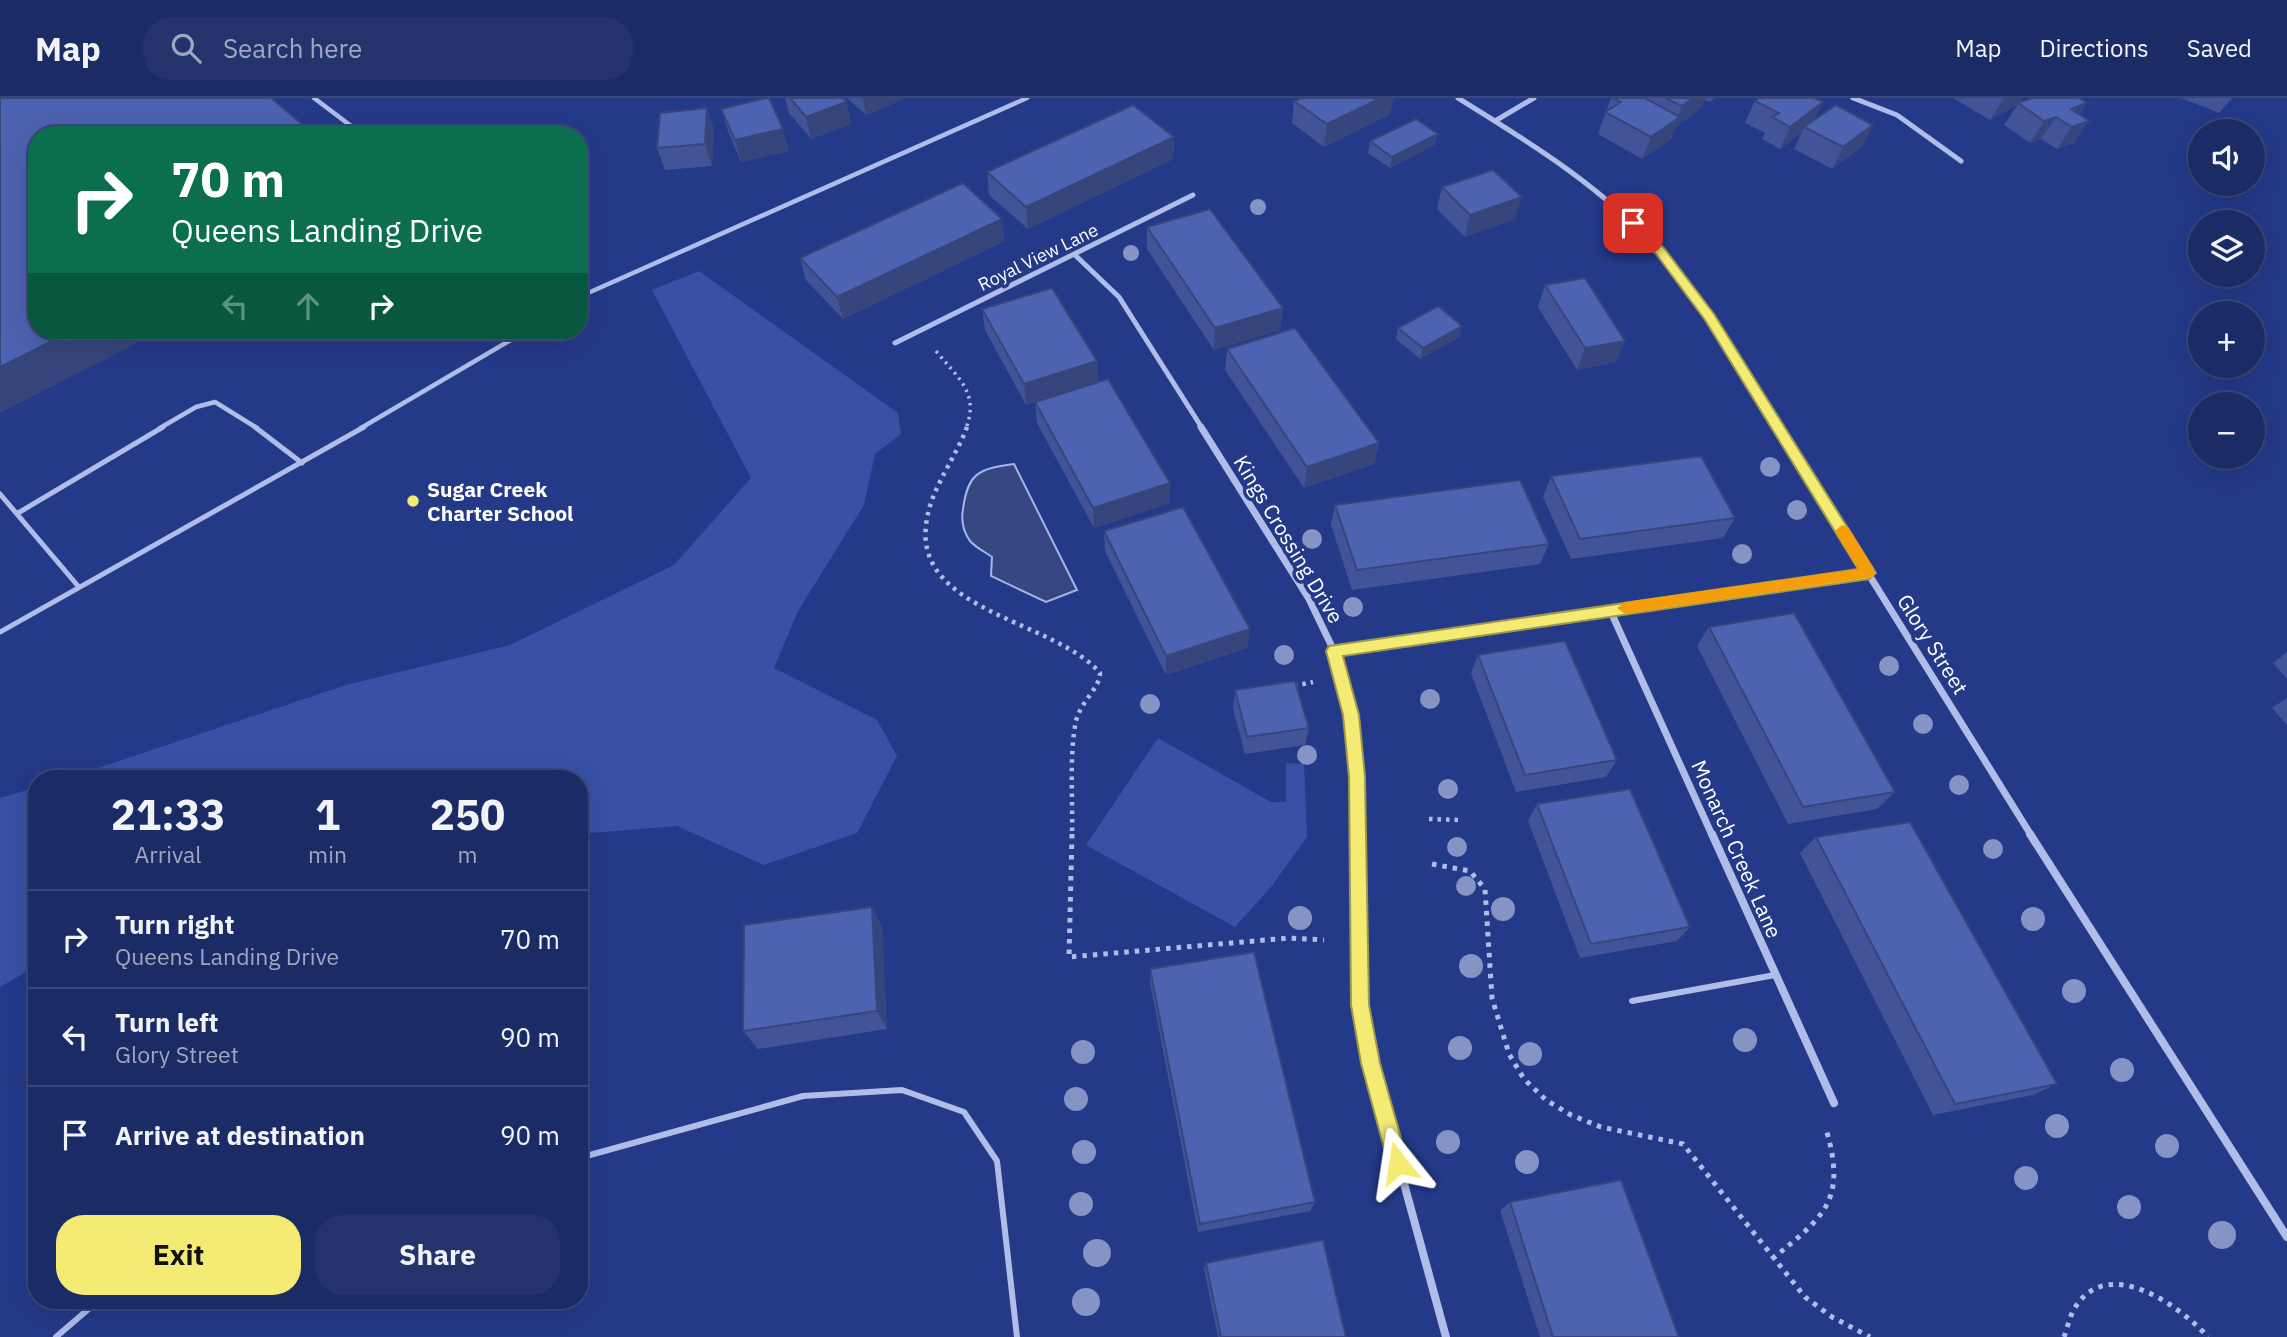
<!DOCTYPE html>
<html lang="en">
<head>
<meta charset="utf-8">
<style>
  body { margin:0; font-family:"IBM Plex Sans",sans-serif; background:#24336c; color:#f1f3f6; height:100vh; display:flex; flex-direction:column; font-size:26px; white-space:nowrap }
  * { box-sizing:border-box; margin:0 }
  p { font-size:23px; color:#a0a7bf }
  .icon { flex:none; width:38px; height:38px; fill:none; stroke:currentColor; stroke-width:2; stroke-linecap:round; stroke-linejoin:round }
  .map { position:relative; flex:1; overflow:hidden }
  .sheet { position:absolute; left:28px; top:672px; width:560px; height:539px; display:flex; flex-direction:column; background:#1b2b66; border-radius:28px; box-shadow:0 7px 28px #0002,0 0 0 2px #39477a }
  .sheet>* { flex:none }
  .banner { position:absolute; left:28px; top:28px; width:560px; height:214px; border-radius:28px; box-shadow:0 7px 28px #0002,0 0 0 2px #39477a; background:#0b6e4f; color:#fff; overflow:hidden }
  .tools { position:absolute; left:2188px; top:21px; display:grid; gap:14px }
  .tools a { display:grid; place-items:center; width:77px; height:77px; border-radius:50%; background:#1b2b66; box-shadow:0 7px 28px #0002,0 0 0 2px #39477a; font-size:35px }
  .pin { position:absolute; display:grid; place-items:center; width:60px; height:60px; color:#fff; margin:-30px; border-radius:14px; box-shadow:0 4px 10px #0006 }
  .me { position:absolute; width:77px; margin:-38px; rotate:345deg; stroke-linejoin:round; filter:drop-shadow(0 0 5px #0008) }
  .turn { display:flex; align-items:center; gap:24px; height:147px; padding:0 28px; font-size:32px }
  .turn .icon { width:91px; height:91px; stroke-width:2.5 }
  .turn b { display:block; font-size:49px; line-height:60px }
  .lanes { display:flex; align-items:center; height:66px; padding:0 28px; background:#0003; justify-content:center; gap:35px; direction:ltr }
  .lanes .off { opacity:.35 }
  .eta { display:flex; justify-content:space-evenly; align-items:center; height:119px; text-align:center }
  .eta b { font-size:42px; font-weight:800; line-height:49px }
  .primary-button { display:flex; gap:14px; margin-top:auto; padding:14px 28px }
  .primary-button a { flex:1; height:80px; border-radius:28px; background:#f3eb74; color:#111; font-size:28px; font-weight:800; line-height:80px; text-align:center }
  .primary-button a+a { background:#24336c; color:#f1f3f6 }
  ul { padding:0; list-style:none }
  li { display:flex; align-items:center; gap:21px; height:98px; padding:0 28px; border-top:2px solid #39477a }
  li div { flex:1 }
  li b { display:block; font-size:26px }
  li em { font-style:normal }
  header { display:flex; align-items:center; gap:42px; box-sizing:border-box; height:98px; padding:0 35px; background:#1b2b66; border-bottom:2px solid #39477a }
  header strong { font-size:33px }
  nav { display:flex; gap:38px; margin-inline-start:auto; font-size:24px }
  .search { width:490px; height:63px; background:#24336c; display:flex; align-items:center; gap:18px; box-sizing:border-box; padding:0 24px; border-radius:28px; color:#a0a7bf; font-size:26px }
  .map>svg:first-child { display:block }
</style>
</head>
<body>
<header>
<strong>Map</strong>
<div class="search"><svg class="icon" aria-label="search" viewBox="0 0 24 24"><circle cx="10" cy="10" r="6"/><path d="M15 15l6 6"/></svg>Search here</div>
<nav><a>Map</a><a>Directions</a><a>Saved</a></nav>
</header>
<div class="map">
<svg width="2287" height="1239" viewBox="0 0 2287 1239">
  <rect width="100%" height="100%" fill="#243988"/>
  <!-- green -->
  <g fill="#3951a5">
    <polygon points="699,173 898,315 901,336 875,356 864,407 798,513 774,570 877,622 897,658 857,735 764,767 677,728 579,736 579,681 65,681 346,587 510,547 674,467 751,380 652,192"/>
    <polygon points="1158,640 1271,704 1286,704 1286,665 1304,666 1307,739 1271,789 1235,829 1086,747"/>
    <polygon points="37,689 37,868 0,889 0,700"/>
  </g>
  <!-- water -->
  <path fill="#364681" stroke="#a4b5ea" stroke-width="2" d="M1014,366l63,126 -31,12 -55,-26 1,-19c-7,-5 -17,-10 -22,-16 -7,-10 -9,-21 -7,-32 5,-36 15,-40 51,-45z"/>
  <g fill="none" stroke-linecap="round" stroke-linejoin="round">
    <!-- path-far2 -->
    <path stroke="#b0bde9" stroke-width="3.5" stroke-dasharray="2.5 4.5" stroke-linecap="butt" d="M936,253c21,26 44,42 30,77"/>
    <!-- path-far1 -->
    <g stroke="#b0bde9" stroke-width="4.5" stroke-dasharray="3.5 5" stroke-linecap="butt">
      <path d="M967,329c-12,33 -38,63 -41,99 -10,86 130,95 174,147 0,15 -19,28 -24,48 -7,33 -3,79 -4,114"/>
      <polyline points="1294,588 1313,584"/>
      <polyline points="1429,721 1459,722"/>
    </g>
    <!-- path -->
    <g stroke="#b0bde9" stroke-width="5" stroke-dasharray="4.5 6" stroke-linecap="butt">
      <polyline points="1072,736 1069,859 1289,840 1324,842"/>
      <polyline points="1432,766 1470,773 1485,791 1492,900 1509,956 1524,981 1546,1002 1571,1017 1601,1029 1683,1046 1805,1199 1832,1219 1870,1239"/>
      <path d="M1772,1161c53,-43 75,-59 54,-130"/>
      <path d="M2064,1239c3,-8 5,-18 9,-26 32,-59 106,-6 135,26"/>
    </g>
    <!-- service-far2 -->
    <g stroke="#b0bde9" stroke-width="4.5">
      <polyline points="314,0 363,37"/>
      <polyline points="579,199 1027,0"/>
      <polyline points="160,330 196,309 215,304 257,330"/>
      <polyline points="361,330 526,233"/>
    </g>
    <!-- service-far1 -->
    <g stroke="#b0bde9" stroke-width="5">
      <polyline points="255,329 302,365"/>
      <polyline points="0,396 78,488"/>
      <polyline points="18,415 163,329"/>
      <polyline points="0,534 364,329"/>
    </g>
    <!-- service -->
    <g stroke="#b0bde9" stroke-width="6">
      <polyline points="1632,903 1775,877"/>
      <polyline points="579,1060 803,998 902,992 964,1014 997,1063 1017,1239"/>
      <polyline points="56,1239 99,1202"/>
    </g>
    <!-- minor-far2 -->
    <g stroke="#b0bde9" stroke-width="5">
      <path d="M1458,0c73,45 149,92 206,158 45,52 78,114 114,172"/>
      <polyline points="1853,0 1897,17 1961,63"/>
      <polyline points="1495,23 1534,0"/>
      <polyline points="1075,157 1119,199 1202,330"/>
      <polyline points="895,245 1193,97"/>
    </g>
    <!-- minor-far1 -->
    <g stroke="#b0bde9" stroke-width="7">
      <polyline points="1201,329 1309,501 1334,553 1351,617 1357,679 1358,737"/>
      <polyline points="1777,329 2031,737"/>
      <polyline points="1610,512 1712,737"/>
      <polyline points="1334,553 1869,475"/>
    </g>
    <!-- minor -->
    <g stroke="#b0bde9" stroke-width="8">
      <polyline points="1358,736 1360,907 1371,965 1446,1239"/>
      <polyline points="1712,736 1834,1005"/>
      <polyline points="2030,736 2287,1139"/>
    </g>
  </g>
  <!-- trees -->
  <g fill="#8593c5">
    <circle cx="1258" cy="109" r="8"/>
    <circle cx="1131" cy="155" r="8"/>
    <circle cx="1770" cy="369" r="10"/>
    <circle cx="1797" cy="412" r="10"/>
    <circle cx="1312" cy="441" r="10"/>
    <circle cx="1742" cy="456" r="10"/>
    <circle cx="1353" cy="509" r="10"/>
    <circle cx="1284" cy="557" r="10"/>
    <circle cx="1889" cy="568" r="10"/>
    <circle cx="1430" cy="601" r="10"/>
    <circle cx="1150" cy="606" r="10"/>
    <circle cx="1923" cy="626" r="10"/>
    <circle cx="1307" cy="657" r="10"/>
    <circle cx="1959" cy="687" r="10"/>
    <circle cx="1448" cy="691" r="10"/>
    <circle cx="1457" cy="749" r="10"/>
    <circle cx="1993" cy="751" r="10"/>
    <circle cx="1466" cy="788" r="10"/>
    <circle cx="1503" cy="811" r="12"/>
    <circle cx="1300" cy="820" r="12"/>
    <circle cx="2033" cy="821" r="12"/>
    <circle cx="1471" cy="868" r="12"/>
    <circle cx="2074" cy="893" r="12"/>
    <circle cx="1745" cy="942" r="12"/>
    <circle cx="1460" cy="950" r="12"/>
    <circle cx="1083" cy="954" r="12"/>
    <circle cx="1530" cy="956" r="12"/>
    <circle cx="2122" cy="972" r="12"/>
    <circle cx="1076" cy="1001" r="12"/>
    <circle cx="2057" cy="1028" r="12"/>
    <circle cx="1448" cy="1044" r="12"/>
    <circle cx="2167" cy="1048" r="12"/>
    <circle cx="1084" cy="1054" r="12"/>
    <circle cx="1527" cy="1064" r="12"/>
    <circle cx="2026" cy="1080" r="12"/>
    <circle cx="1081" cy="1106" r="12"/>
    <circle cx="2129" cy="1109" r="12"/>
    <circle cx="2222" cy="1137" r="14"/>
    <circle cx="1097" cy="1155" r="14"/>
    <circle cx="1086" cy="1204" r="14"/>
  </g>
  <!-- wall -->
  <g fill="#425497">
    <polygon points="785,0 843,0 846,4 851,26 811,41 789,15"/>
    <polygon points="847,0 906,0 866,17"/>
    <polygon points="1301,0 1393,0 1390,16 1324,49 1292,25 1294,3"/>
    <polygon points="1611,0 1714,0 1710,4 1704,2 1701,10 1676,29 1671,41 1642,61 1598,36"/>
    <polygon points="1953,0 2022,0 2019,5 2080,17 2074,45 2057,51 2041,41 2030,45 2004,27 2018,6 1990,22"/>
    <polygon points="2181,0 2232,0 2219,15"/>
    <polygon points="1755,3 1814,22 1873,27 1862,49 1832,71 1794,51 1802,34 1780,51 1762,41 1765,35 1745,25"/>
    <polygon points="707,10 714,32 712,68 665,72 657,50"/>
    <polygon points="721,11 789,53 741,64 728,33"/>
    <polygon points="1174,39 1173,61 1028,131 989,97 987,74"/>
    <polygon points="1370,43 1435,47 1390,70 1368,55"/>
    <polygon points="1442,89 1515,121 1465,139 1437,111"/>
    <polygon points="1147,129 1283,210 1280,232 1214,252 1147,151"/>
    <polygon points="1005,143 843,221 806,182 800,160"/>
    <polygon points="1545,187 1616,264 1577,272 1538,209"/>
    <polygon points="982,211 1097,263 1098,284 1170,405 1094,430 1037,325 1035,304 1026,307 985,232"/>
    <polygon points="1462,228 1460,239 1420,261 1396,241 1398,230"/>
    <polygon points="1227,251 1379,345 1374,366 1304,390 1225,272"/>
    <polygon points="1551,378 1735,420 1723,440 1571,461 1543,399"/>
    <polygon points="1335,407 1549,446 1540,466 1352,492 1331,427"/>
    <polygon points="1104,433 1250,531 1247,550 1166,577 1105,453"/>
    <polygon points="1709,529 1895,694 1877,711 1788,726 1697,548"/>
    <polygon points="2287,554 2287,581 2273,565"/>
    <polygon points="1478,557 1617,662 1606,679 1516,694 1471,575"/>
    <polygon points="1235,592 1309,630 1305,647 1245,656 1233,611"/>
    <polygon points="2287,600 2287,627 2272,610"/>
    <polygon points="1537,706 1690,829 1677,843 1580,860 1528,723"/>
    <polygon points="1816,739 2057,986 2033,997 1933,1017 1800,755"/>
    <polygon points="872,809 882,830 887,931 758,951 743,933"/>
    <polygon points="1150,871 1315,1104 1310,1113 1198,1134 1150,885"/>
    <polygon points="1510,1104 1679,1239 1540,1239 1500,1112"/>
    <polygon points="1206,1165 1346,1239 1218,1239 1204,1171"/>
  </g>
  <!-- shaded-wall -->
  <g fill="#36457b">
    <polygon points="863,0 906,0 866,17"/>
    <polygon points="1381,0 1393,0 1390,16 1324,49 1327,26"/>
    <polygon points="1693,0 1705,0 1701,10 1676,29 1671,41 1642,61 1651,39 1677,20 1682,8"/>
    <polygon points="2004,0 2022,0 2019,6 1990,22"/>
    <polygon points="846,4 851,26 811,41 806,19"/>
    <polygon points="1823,4 1812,26 1804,29 1802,34 1780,51 1790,29"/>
    <polygon points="2087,5 2072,28 2071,11"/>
    <polygon points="707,10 714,32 712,68 705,46"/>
    <polygon points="2056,19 2041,41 2030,45 2044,23"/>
    <polygon points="2089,23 2074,45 2057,51 2072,29"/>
    <polygon points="1873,27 1862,49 1832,71 1843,49"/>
    <polygon points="783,31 789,53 741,64 735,42"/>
    <polygon points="1438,36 1435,47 1390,70 1392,59"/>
    <polygon points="1174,39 1173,61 1028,131 1026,109"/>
    <polygon points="1522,99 1515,121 1465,139 1470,117"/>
    <polygon points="1002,121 1005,143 843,221 837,199"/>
    <polygon points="1283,210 1280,232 1214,252 1215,230"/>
    <polygon points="1462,228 1460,239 1420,261 1423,250"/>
    <polygon points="72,233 161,233 0,315 0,269"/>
    <polygon points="1625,243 1616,264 1577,272 1585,250"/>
    <polygon points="1097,263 1098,284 1026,307 1024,286"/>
    <polygon points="1379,345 1374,366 1304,390 1307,369"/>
    <polygon points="1170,385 1170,405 1094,430 1093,410"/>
    <polygon points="1250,531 1247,550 1166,577 1166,558"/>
    <polygon points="872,809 882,830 887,931 877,913"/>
  </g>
  <!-- building -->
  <g fill="#4d62b0" stroke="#36457b" stroke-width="2">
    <polygon points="0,0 271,0 315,37 37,37 37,233 72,233 0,269"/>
    <polygon points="766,0 769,0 783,31 735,42 721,11"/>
    <polygon points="790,0 843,0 846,4 806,19"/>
    <polygon points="1301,0 1381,0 1327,26 1294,3"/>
    <polygon points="1612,0 1645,0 1680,19 1651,39 1605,14 1621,4"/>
    <polygon points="1665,0 1693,0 1682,8"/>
    <polygon points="1759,0 1814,0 1823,4 1790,29 1772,19 1779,15 1755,3"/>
    <polygon points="2032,0 2079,0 2087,5 2071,11 2089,23 2072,29 2056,19 2044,23 2018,5"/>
    <polygon points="1133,7 1174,39 1026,109 987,74"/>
    <polygon points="1836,7 1873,27 1843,49 1804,29"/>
    <polygon points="707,10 705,46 657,50 660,15"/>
    <polygon points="1416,21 1438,36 1392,59 1370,43"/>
    <polygon points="1493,72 1522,99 1470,117 1442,89"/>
    <polygon points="963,85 1002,121 837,199 800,160"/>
    <polygon points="1210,111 1283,210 1215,230 1147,129"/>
    <polygon points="1585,180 1625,243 1585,250 1545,187"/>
    <polygon points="1052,190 1097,263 1024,286 982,211"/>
    <polygon points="1438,208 1462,228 1423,250 1398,230"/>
    <polygon points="1295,230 1379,345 1307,369 1227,251"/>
    <polygon points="1108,281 1170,385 1093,410 1035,304"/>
    <polygon points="1701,358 1735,420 1580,441 1551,378"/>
    <polygon points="1520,382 1549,446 1357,472 1335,407"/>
    <polygon points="1183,409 1250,531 1166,558 1104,433"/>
    <polygon points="1794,515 1895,694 1803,709 1709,529"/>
    <polygon points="1565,543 1617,662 1525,677 1478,557"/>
    <polygon points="1295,583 1309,630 1247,639 1235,592"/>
    <polygon points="1630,691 1690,829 1591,846 1537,706"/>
    <polygon points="1910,724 2057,986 1955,1006 1816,739"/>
    <polygon points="872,809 877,913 743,933 744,827"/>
    <polygon points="1254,854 1315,1104 1200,1126 1150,871"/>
    <polygon points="1621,1082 1679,1239 1553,1239 1510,1104"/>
    <polygon points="1323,1142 1346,1239 1221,1239 1206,1165"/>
  </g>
  <!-- route -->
  <polygon fill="#f3eb74" stroke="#9e994b" stroke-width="2" points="1628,123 1637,123 1664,150 1714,216 1876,475 1869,481 1343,558 1359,617 1365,679 1369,907 1380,965 1408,1065 1405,1072 1398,1075 1391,1072 1388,1065 1361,965 1351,907 1349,679 1343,617 1326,553 1329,548 1858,471 1705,222 1656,156 1628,128"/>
  <!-- slow -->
  <polygon fill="#f59e0b" points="1842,427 1848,429 1874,471 1874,479 1625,516 1617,510 1625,504 1858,471 1835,433"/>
  <!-- markers -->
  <circle fill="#f3eb74" stroke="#243988" stroke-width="2.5" cx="413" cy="403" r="7"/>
  <g text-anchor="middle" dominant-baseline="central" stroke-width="7" stroke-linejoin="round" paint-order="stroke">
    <!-- far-street labels -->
    <g font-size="18" fill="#fff" stroke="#243988">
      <text transform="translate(1038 159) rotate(-26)">Royal View Lane</text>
    </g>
    <!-- poi labels -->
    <g font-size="21" font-weight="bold" fill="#fff" stroke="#243988" text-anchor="start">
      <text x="427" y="391">Sugar Creek<tspan x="427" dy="24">Charter School</tspan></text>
    </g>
    <!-- street labels -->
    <g font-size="21" fill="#fff" stroke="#243988">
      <text transform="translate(1289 441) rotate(59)">Kings Crossing Drive</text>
      <text transform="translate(1933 546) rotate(58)">Glory Street</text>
      <text transform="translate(1737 751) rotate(66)">Monarch Creek Lane</text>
    </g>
  </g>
</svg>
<div class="tools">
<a><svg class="icon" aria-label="sound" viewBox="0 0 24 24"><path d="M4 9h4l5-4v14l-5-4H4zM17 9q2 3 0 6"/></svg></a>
<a><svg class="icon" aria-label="layers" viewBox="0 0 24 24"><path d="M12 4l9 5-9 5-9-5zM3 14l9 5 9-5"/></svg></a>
<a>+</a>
<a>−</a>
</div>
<div class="pin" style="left:1633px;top:125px;background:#d93025"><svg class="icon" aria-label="arrive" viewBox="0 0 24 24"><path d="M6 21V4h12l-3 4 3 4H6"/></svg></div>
<svg class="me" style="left:1398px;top:1065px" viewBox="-20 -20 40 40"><path d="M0-17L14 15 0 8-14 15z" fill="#f3eb74" stroke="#fff" stroke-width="4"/></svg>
<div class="banner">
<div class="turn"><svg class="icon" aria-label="right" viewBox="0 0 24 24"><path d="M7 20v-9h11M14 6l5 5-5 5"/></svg><div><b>70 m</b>Queens Landing Drive</div></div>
<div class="lanes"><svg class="icon off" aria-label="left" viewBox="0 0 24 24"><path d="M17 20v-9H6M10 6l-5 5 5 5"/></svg><svg class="icon off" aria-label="ahead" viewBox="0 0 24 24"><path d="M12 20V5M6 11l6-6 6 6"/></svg><svg class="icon" aria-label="right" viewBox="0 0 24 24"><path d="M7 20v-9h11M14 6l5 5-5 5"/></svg></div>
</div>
<section class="sheet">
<div class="eta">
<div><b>21:33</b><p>Arrival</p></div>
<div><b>1</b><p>min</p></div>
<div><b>250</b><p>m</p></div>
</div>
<ul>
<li><svg class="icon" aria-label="right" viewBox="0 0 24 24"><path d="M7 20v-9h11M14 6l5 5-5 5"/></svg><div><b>Turn right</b><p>Queens Landing Drive</p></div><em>70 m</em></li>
<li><svg class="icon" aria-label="left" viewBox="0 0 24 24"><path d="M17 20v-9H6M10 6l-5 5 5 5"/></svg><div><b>Turn left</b><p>Glory Street</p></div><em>90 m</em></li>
<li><svg class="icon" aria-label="arrive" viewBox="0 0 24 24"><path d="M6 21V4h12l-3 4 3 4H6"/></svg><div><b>Arrive at destination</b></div><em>90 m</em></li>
</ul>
<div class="primary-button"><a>Exit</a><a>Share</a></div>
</section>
</div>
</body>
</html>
